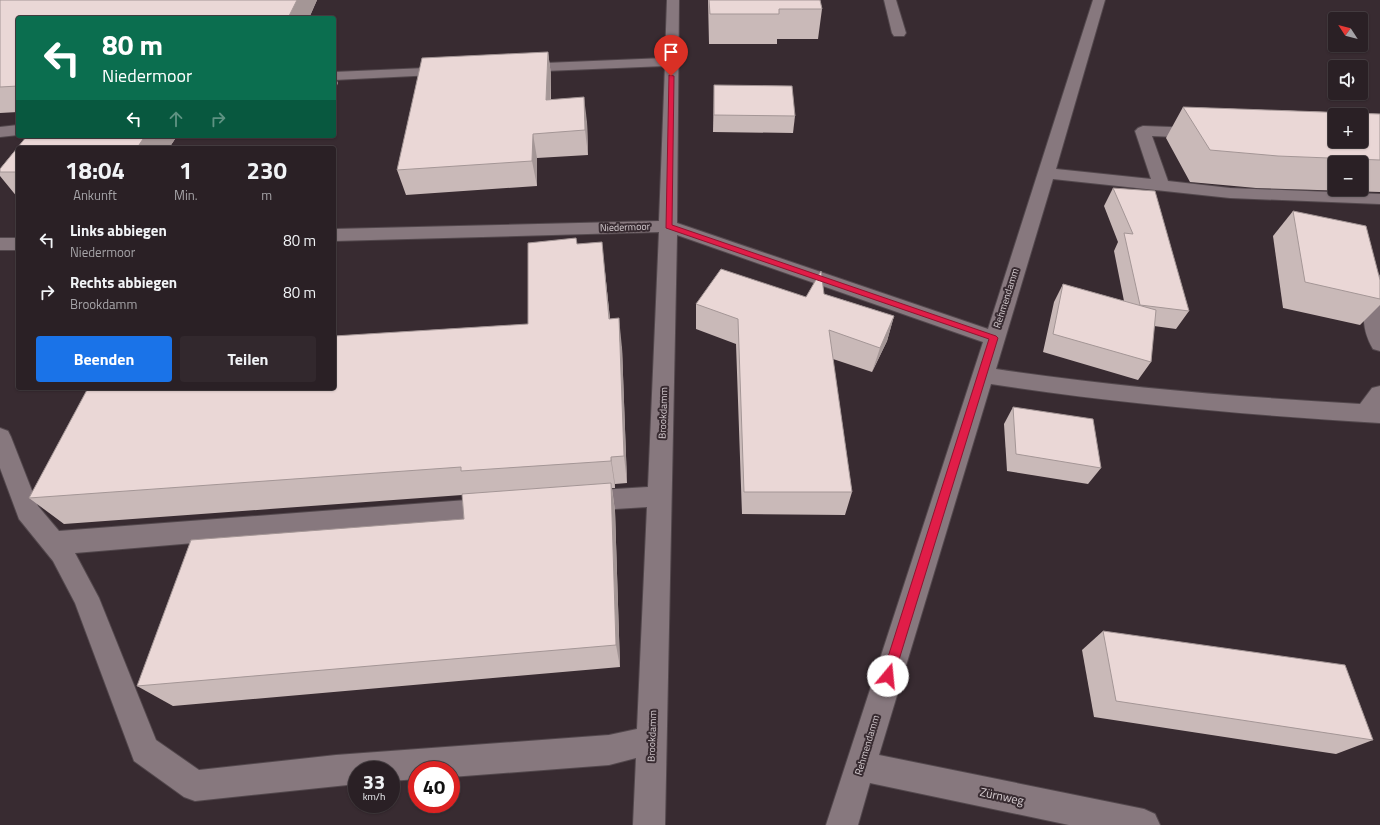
<!DOCTYPE html>
<html lang="de">
<head>
<meta charset="utf-8">
<style>
  body { margin:0; font-family:"Titillium Web",sans-serif; background:#32282d; color:#f1f3f6; height:100vh; display:flex; flex-direction:column; font-size:15px; white-space:nowrap }
  * { box-sizing:border-box; margin:0 }
  p { font-size:13px; color:#a5a3a7 }
  .icon { flex:none; width:22px; height:22px; fill:none; stroke:currentColor; stroke-width:2; stroke-linecap:round; stroke-linejoin:round }
  .map { position:relative; flex:1; overflow:hidden }
  .details { position:absolute; left:16px; top:146px; width:320px; height:244px; display:flex; flex-direction:column; background:#2a2025; border-radius:4px; box-shadow:0 1px 3px #0004,0 0 0 1px #463e42 }
  .details>* { flex:none }
  .hud { position:absolute; left:16px; top:16px; width:320px; height:122px; border-radius:4px; box-shadow:0 1px 3px #0004,0 0 0 1px #463e42; background:#0b6e4f; color:#fff; overflow:hidden }
  .needle { width:26px; rotate:306deg }
  .fabs { position:absolute; left:1328px; top:12px; display:grid; gap:8px }
  .fabs a { display:grid; place-items:center; width:40px; height:40px; border-radius:4px; background:#2a2025; box-shadow:0 1px 3px #0004,0 0 0 1px #463e42; font-size:20px }
  .speed { position:absolute; left:348px; top:761px; display:flex; gap:8px; font-size:20px; font-weight:700; text-align:center }
  .speed>* { display:grid; place-content:center; width:52px; height:52px; border-radius:50%; background:#2a2025; box-shadow:0 1px 3px #0004,0 0 0 1px #463e42; line-height:1 }
  .speed small { font-size:10px; font-weight:400 }
  .speed .limit { border:6px solid #d22; background:#fff; color:#111 }
  .pin { position:absolute; display:grid; place-items:center; width:34px; height:34px; color:#fff; margin:-41px -17px; border-radius:50% 50% 50% 0; rotate:-45deg; box-shadow:0 0 4px #0007 }
  .pin .icon { rotate:45deg }
  .me { position:absolute; width:44px; margin:-22px; rotate:17deg; stroke-linejoin:round; filter:drop-shadow(0 0 3px #0008) }
  .turn { display:flex; align-items:center; gap:14px; height:84px; padding:0 20px; font-size:18px }
  .turn .icon { width:52px; height:52px; stroke-width:2.5 }
  .turn b { display:block; font-size:28px; line-height:34px }
  .lanes { display:flex; align-items:center; height:38px; padding:0 20px; background:#0003; justify-content:center; gap:20px; direction:ltr }
  .lanes .off { opacity:.35 }
  .eta { display:flex; justify-content:space-evenly; align-items:center; height:68px; text-align:center }
  .eta b { font-size:24px; font-weight:700; line-height:28px }
  .button { display:flex; gap:8px; margin-top:auto; padding:8px 20px }
  .button a { flex:1; height:46px; border-radius:4px; background:#1a73e8; color:#fff; font-size:16px; font-weight:700; line-height:46px; text-align:center }
  .button a+a { background:#32282d; color:#f1f3f6 }
  ul { padding:0; list-style:none }
  li { display:flex; align-items:center; gap:12px; height:52px; padding:0 20px }
  li div { flex:1 }
  li b { display:block; font-size:15px }
  li em { font-style:normal }
  .map>svg:first-child { display:block }
</style>
</head>
<body>
<div class="map">
<svg width="1380" height="825" viewBox="0 0 1380 825">
  <rect width="100%" height="100%" fill="#382b31"/>
  <g fill="none" stroke-linecap="round" stroke-linejoin="round">
    <!-- minor casing -->
    <g stroke="#53484d" stroke-width="2">
      <g id="minor">
        <path d="M667,0h12l-2,223 311,106 105,-329h12l-49,169 95,10 -16,-48 3,-3 5,-2 56,2 6,2 2,3 -2,3 -6,2 -47,-2 16,45 62,7 150,6v10l-150,-6 -177,-19 -57,190c120,18 242,28 364,35l12,-16 8,-2v37c-130,-8 -260,-19 -389,-39l-112,371 265,54 11,5 5,11h-91l-199,-42 -12,42h-32l157,-483 -306,-107 -12,590h-32l3,-67 -27,7 -158,12v-7h-34v9l-26,2v-11h-34v14l-162,17 -11,-4 -50,-36 -59,-158 -22,-42 -34,-42 -19,-51v-40l8,3 3,6 27,69 21,25 434,-33 9,3 3,7 -3,7 -9,3 -418,35 24,45 57,142 43,30 137,-15 273,-20 28,-6 10,-222 -64,4 -8,-3 -4,-7 4,-7 8,-3 65,-4 11,-255 -325,9v-12l325,-8 6,-155 -144,6 -5,-1 -2,-3 2,-3 5,-1 144,-6z"/>
        <polygon points="884,0 896,0 906,33 904,36 894,36 892,33"/>
        <polygon points="449,67 454,68 456,71 454,74 334,80 334,72"/>
        <polygon points="18,125 18,135 0,137 0,127"/>
        <rect x="0" y="238" width="18" height="12"/>
        <path d="M1377,275h3v76l-7,-2c-14,-24 -9,-42 -5,-68l2,-5z"/>
      </g>
    </g>
    <!-- minor -->
    <use href="#minor" fill="#87787e" fill-rule="evenodd"/>
  </g>
  <!-- wall -->
  <g fill="#c9b9b8" fill-rule="evenodd">
    <polygon points="0,0 317,0 309,18 18,18 18,112 0,113"/>
    <polygon points="708,0 820,0 822,9 818,39 777,39 777,44 709,44"/>
    <polygon points="548,52 551,75 551,99 587,122 588,155 537,158 537,186 406,195 397,170"/>
    <polygon points="714,85 795,116 793,133 713,132"/>
    <path d="M1183,107l197,7v78l-124,-4 -66,-6 -24,-44zM1335,163h26v26h-26z"/>
    <polygon points="27,136 177,136 169,148 18,148 18,198 0,176 0,169"/>
    <polygon points="1113,188 1189,311 1176,329 1154,326 1151,362 1138,380 1043,352 1054,302 1063,284 1124,301 1114,251 1118,242 1104,206"/>
    <polygon points="1293,211 1380,299 1380,305 1360,325 1283,308 1273,236"/>
    <polygon points="577,244 605,272 610,319 622,348 627,483 615,484 615,488 612,488 615,511 620,667 173,706 137,686 464,519 462,495 64,524 29,498 528,324"/>
    <polygon points="824,294 894,316 887,341 872,372 833,359 852,492 845,515 742,514 736,344 696,329 696,304 806,297"/>
    <polygon points="1013,407 1101,468 1088,484 1007,471 1004,424"/>
    <polygon points="1103,631 1373,740 1336,754 1094,717 1082,650"/>
  </g>
  <!-- shaded-wall -->
  <g fill="#a49696">
    <polygon points="297,0 317,0 309,18 288,18"/>
    <polygon points="548,52 551,75 550,124 546,100"/>
    <polygon points="334,74 338,83 334,93"/>
    <polygon points="584,97 587,122 588,155 585,130"/>
    <polygon points="533,134 537,158 537,186 532,161"/>
    <polygon points="145,136 177,136 169,148 137,148"/>
    <polygon points="602,242 605,272 613,348 609,319"/>
    <polygon points="894,316 887,341 872,372 880,348"/>
    <polygon points="619,318 622,348 627,483 624,456"/>
    <polygon points="611,457 615,484 615,488 611,461"/>
    <polygon points="611,483 615,511 620,667 616,645"/>
  </g>
  <!-- building -->
  <g fill="#ead7d6" stroke="#a49696" fill-rule="evenodd">
    <polygon points="0,0 297,0 288,18 18,18 18,86 0,87"/>
    <polygon points="709,0 820,0 822,9 779,9 779,14 710,14"/>
    <polygon points="548,52 546,100 584,97 585,130 533,134 532,161 397,170 422,58"/>
    <polygon points="714,85 792,86 795,116 714,115"/>
    <path d="M1183,107l197,7v46l-102,-4 -68,-6zM1335,115h26v26h-26z"/>
    <polygon points="27,136 145,136 137,148 18,148 18,172 0,172 0,169"/>
    <polygon points="1113,188 1155,191 1189,311 1140,305 1124,233 1133,234"/>
    <polygon points="1293,211 1366,226 1380,280 1380,299 1305,282"/>
    <polygon points="576,238 577,244 602,242 609,319 619,318 624,456 611,457 611,461 461,471 461,467 29,498 88,388 334,388 334,336 528,324 528,243"/>
    <polygon points="721,269 806,297 821,271 824,294 894,316 880,348 829,330 852,492 744,492 738,319 696,304"/>
    <polygon points="1063,284 1156,310 1151,362 1053,334"/>
    <polygon points="1013,407 1093,419 1101,468 1016,454"/>
    <polygon points="611,483 616,645 137,686 191,540 464,519 462,494"/>
    <polygon points="1103,631 1345,665 1373,740 1116,701"/>
  </g>
  <!-- route -->
  <polygon fill="#e11d48" stroke="#92132f" points="669,75 674,76 672,225 996,336 998,338 894,676 892,680 888,682 884,680 882,676 989,339 666,228"/>
  <g text-anchor="middle" dominant-baseline="central" stroke-width="4" stroke-linejoin="round" paint-order="stroke">
    <!-- street labels -->
    <g font-size="10" fill="#d7ced2" stroke="#382b31">
      <text transform="translate(625 227) rotate(-2)">Niedermoor</text>
      <text transform="translate(1006 298) rotate(-72)">Rehmendamm</text>
      <text transform="translate(663 413) rotate(-88)">Brookdamm</text>
      <text transform="translate(652 736) rotate(-88)">Brookdamm</text>
      <text transform="translate(867 745) rotate(-73)">Rehmendamm</text>
    </g>
    <!-- near-street labels -->
    <g font-size="12" fill="#d7ced2" stroke="#382b31">
      <text transform="translate(1002 796) rotate(12)">Zürnweg</text>
    </g>
  </g>
</svg>
<div class="fabs">
<a><svg class="needle" viewBox="-14 -14 28 28"><path d="M0-13l5 13h-10z" fill="#e53935"/><path d="M0 13l5-13h-10z" fill="#a5a3a7"/></svg></a>
<a><svg class="icon" aria-label="sound" viewBox="0 0 24 24"><path d="M4 9h4l5-4v14l-5-4H4zM17 9q2 3 0 6"/></svg></a>
<a>+</a>
<a>−</a>
</div>
<div class="speed"><div>33<small>km/h</small></div><div class="limit">40</div></div>
<div class="pin" style="left:671px;top:76px;background:#d93025"><svg class="icon" aria-label="arrive" viewBox="0 0 24 24"><path d="M6 21V4h12l-3 4 3 4H6"/></svg></div>
<svg class="me" style="left:888px;top:676px" viewBox="-20 -20 40 40"><circle r="19" fill="#fff"/><path d="M0-13L10 11 0 6-10 11z" fill="#e11d48"/></svg>
<div class="hud">
<div class="turn"><svg class="icon" aria-label="left" viewBox="0 0 24 24"><path d="M17 20v-9H6M10 6l-5 5 5 5"/></svg><div><b>80 m</b>Niedermoor</div></div>
<div class="lanes"><svg class="icon" aria-label="left" viewBox="0 0 24 24"><path d="M17 20v-9H6M10 6l-5 5 5 5"/></svg><svg class="icon off" aria-label="ahead" viewBox="0 0 24 24"><path d="M12 20V5M6 11l6-6 6 6"/></svg><svg class="icon off" aria-label="right" viewBox="0 0 24 24"><path d="M7 20v-9h11M14 6l5 5-5 5"/></svg></div>
</div>
<section class="details">
<div class="eta">
<div><b>18:04</b><p>Ankunft</p></div>
<div><b>1</b><p>Min.</p></div>
<div><b>230</b><p>m</p></div>
</div>
<ul>
<li><svg class="icon" aria-label="left" viewBox="0 0 24 24"><path d="M17 20v-9H6M10 6l-5 5 5 5"/></svg><div><b>Links abbiegen</b><p>Niedermoor</p></div><em>80 m</em></li>
<li><svg class="icon" aria-label="right" viewBox="0 0 24 24"><path d="M7 20v-9h11M14 6l5 5-5 5"/></svg><div><b>Rechts abbiegen</b><p>Brookdamm</p></div><em>80 m</em></li>
</ul>
<div class="button"><a>Beenden</a><a>Teilen</a></div>
</section>
</div>
</body>
</html>
